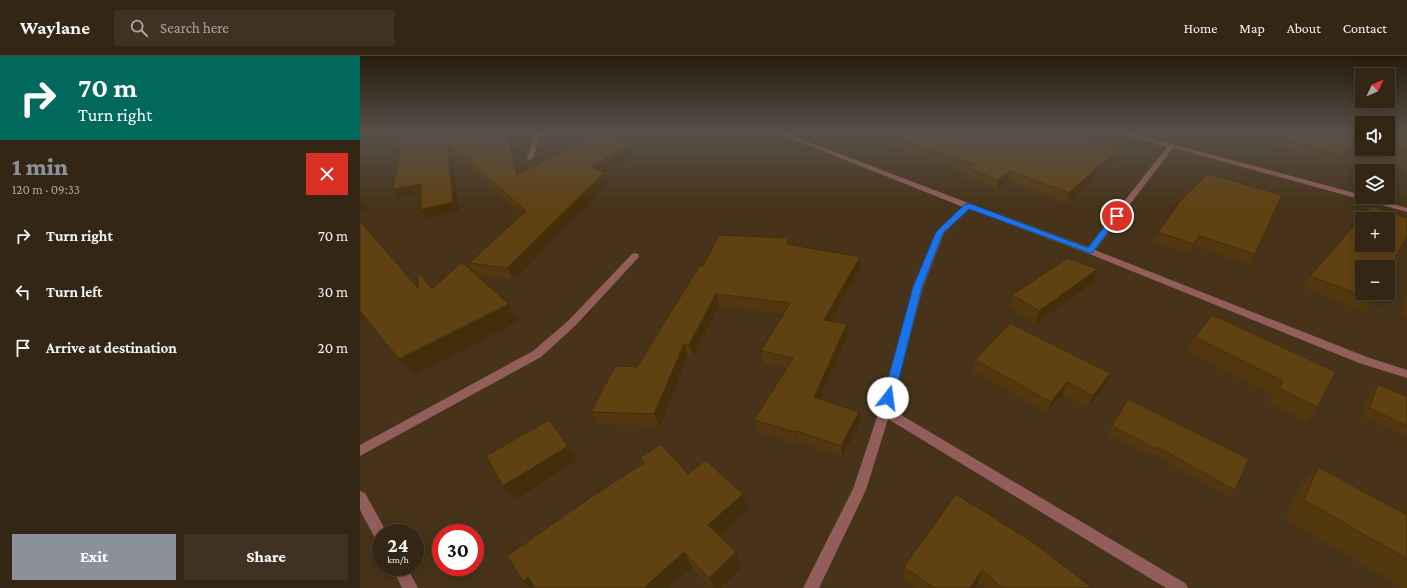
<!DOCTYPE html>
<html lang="en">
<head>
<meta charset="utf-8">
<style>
  body { margin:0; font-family:"Crimson Pro",serif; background:#3f3222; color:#f1f3f6; height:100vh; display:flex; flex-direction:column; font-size:15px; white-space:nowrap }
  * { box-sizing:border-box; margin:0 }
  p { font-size:13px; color:#a9a5a0 }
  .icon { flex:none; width:22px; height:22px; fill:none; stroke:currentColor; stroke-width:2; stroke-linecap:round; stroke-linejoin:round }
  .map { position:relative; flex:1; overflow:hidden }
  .details { display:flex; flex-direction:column; background:#342614; width:360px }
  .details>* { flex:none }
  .banner { background:#00695c; color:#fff; overflow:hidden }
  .needle { width:26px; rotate:46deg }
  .fabs { position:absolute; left:995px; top:12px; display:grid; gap:8px }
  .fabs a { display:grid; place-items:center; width:40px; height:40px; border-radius:0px; background:#342614; box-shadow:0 2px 10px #0003,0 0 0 1px #4e4334; font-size:20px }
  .speed { position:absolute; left:12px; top:468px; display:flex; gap:8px; font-size:20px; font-weight:700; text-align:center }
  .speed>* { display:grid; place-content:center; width:52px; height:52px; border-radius:50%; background:#342614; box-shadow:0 2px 10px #0003,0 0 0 1px #4e4334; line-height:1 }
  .speed small { font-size:10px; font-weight:400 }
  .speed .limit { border:6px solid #d22; background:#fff; color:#111 }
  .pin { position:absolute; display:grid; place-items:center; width:34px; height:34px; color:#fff; margin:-17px; border:2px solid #fff; border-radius:50%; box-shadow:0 1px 4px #0007 }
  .me { position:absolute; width:44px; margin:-22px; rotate:15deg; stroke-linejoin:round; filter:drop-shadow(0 0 3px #0008) }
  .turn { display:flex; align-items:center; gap:14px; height:84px; padding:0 12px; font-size:18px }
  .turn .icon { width:52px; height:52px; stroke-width:2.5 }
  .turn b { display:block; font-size:28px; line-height:34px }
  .round { display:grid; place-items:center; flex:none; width:42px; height:42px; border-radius:0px; background:#3f3222 }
  .headline { display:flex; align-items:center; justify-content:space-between; height:68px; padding:0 12px }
  h1 { font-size:24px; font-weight:800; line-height:30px; color:#8c9099 }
  .cta { display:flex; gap:8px; margin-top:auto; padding:8px 12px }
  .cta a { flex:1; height:46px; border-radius:0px; background:#8c9099; color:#fff; font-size:16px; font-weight:800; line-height:46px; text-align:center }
  .cta a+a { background:#3f3222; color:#f1f3f6 }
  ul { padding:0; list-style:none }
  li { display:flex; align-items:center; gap:12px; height:56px; padding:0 12px }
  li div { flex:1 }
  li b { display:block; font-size:15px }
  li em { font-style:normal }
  header { display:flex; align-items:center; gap:24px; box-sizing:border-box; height:56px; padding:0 20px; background:#342614; border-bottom:1px solid #4e4334 }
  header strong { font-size:19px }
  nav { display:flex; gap:22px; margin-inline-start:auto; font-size:14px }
  .search { width:280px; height:36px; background:#3f3222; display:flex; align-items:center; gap:10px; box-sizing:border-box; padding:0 14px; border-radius:0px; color:#a9a5a0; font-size:15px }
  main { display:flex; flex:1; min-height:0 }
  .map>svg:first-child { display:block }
</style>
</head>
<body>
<header>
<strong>Waylane</strong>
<div class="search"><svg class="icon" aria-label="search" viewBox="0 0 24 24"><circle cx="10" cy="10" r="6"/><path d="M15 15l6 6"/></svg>Search here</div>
<nav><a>Home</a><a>Map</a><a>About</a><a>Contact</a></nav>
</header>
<main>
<section class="details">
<div class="banner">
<div class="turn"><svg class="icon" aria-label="right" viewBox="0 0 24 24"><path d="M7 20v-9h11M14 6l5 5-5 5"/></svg><div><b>70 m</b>Turn right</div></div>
</div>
<div class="headline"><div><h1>1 min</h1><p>120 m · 09:33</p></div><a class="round" style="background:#d93025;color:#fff"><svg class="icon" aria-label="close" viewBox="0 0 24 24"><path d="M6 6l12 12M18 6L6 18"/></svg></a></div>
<ul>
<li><svg class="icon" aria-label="right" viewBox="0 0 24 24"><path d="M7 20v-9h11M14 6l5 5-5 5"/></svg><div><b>Turn right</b></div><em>70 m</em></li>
<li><svg class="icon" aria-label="left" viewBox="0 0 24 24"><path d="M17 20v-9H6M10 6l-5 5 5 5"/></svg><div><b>Turn left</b></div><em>30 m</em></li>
<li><svg class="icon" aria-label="arrive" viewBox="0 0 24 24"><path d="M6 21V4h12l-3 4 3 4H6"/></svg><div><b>Arrive at destination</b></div><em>20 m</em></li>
</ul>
<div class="cta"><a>Exit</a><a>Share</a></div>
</section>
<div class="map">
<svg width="1047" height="532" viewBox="0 0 1047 532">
  <rect width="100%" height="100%" fill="#46331a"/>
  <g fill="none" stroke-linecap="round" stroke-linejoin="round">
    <!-- street -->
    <g fill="#925e5c" fill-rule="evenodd">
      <polygon points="177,76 183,76 180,80 173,103 168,104 167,103 174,79"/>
      <polygon points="415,76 423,76 611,148 728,191 807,91 759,77 758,76 767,76 1002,139 1002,141 1008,141 1047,152 1047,156 813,92 735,194 1007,301 1047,314 1047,322 999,307 727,197 609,153 584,177 563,231 531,353 825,527 828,532 806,532 528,363 506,434 459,532 443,532 493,433 519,355 553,231 576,176 603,151"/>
      <polygon points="275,197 278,198 279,200 278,202 216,269 181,301 0,400 0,389 173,295 208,265 272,198"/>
      <polygon points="0,435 5,437 27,477 21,477 21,486 16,484 0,454"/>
      <polygon points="32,511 47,511 58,532 42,532"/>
    </g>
  </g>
  <!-- wall -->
  <g fill="#53380f">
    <polygon points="508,76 717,76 724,83 756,102 707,147 648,125 637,134 607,122 607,116 508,82"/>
    <polygon points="876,76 1001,76 977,109 910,89 911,86"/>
    <polygon points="1030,77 1047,79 1047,119 1025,93 1028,93 1028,80"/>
    <polygon points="90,85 159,117 271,101 244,117 248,128 154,224 117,219 109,207 162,158 95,99 92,93 99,155 67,163 61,138 39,142"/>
    <polygon points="821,144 895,198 890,209 835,190 830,198 794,186 798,176"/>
    <polygon points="429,188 500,213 471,265 487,268 488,280 460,343 500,368 482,401 438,386 437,388 397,376 394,364 427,312 404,307 401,295 424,258 359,250 333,301 328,300 300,370 238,368 231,356 277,311 343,210"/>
    <polygon points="738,213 734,226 675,268 650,251 652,239"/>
    <polygon points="950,220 1013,244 1004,256 943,231"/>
    <polygon points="1047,241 1047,261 1041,258"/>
    <polygon points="853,259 957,351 945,366 908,346 913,339 828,296 835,281"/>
    <polygon points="615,304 746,328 728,352 703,338 687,357 613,315"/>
    <polygon points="1018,328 1047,341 1047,381 1002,360 1011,336"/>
    <polygon points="768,343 875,434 869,441 793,398 792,401 748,378 752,370"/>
    <polygon points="280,402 328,418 388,454 360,480 382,511 361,532 352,532 332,511 309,532 170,532 163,525 283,407"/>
    <polygon points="958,411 1047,459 1047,532 1042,532 926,463 941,430"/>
    <polygon points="596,438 732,532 625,532 618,526 615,532 556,532 543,523 544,511"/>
  </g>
  <!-- shaded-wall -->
  <g fill="#432e0c">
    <polygon points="147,76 149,76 163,130 157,119"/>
    <polygon points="1000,76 1001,76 977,109 982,99"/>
    <polygon points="87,79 91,87 89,88 92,93 99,155 67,163 61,154"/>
    <polygon points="267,90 271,101 244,117 248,128 154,224 147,212 231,110"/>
    <polygon points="759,92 756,102 707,147 709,137"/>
    <polygon points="650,115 648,125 637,134 638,124"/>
    <polygon points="61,128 66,137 39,142 33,133"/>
    <polygon points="0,145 6,153 0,155"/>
    <polygon points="839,180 835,190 830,198 834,188"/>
    <polygon points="500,201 500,213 465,276 464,264"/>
    <polygon points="738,213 734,226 675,268 679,255"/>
    <polygon points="356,238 359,250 333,301 329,289"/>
    <polygon points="149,248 159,265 53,320 39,303"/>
    <polygon points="0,255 7,263 0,266"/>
    <polygon points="487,268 488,280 455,353 454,341"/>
    <polygon points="324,288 328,300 300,370 294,358"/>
    <polygon points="750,317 746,328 728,352 733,340"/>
    <polygon points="707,326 703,338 687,357 691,346"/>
    <polygon points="499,356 500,368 482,401 481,390"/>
    <polygon points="436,375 438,386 437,388 435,376"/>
    <polygon points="208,390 217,404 155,444 143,430"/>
    <polygon points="383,438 388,454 355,485 348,469"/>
    <polygon points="324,496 332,511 309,532 284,532"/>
    <polygon points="376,496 382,511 361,532 354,532 349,522"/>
    <polygon points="622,514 618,526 615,532 610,532"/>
    <polygon points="168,521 179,532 170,532 163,525"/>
  </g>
  <!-- building -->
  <g fill="#604111" stroke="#432e0c" fill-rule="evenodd">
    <polygon points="43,76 82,76 87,79 93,146 61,154 61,128 33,133"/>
    <polygon points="92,76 147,76 157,119 238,76 243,76 267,90 231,110 244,117 147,212 109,207 166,155 89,88"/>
    <polygon points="517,76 717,76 725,78 724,83 759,92 709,137 650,115 638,124 608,112 614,108"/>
    <polygon points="912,76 1000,76 982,99 914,80 916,77"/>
    <polygon points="1030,77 1047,79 1047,96"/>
    <polygon points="848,118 922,139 895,198 839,180 834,188 798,176 821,144"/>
    <path d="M1011,150l36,12v18l-19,36v-5h-26v26h15l-4,7 -63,-24zM1002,163h26v26h-26z"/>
    <polygon points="0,165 58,232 58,216 72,233 102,206 149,248 39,303 0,255"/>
    <polygon points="359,179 428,182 427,188 500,201 464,264 487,268 454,341 499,356 481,390 436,375 435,376 394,364 433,302 401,295 430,247 356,238 329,289 324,288 294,358 231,356 255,310 277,311 340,209 343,210"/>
    <polygon points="708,202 738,213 679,255 652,239"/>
    <polygon points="853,259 976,316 957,351 919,332 923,325 835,281"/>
    <polygon points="650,267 750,317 733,340 707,326 691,346 615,304"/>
    <polygon points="1018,328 1047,341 1047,370 1009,352"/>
    <polygon points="768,343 889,403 875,434 797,391 796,393 752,370"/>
    <polygon points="189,364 208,390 143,430 126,400"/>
    <polygon points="301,388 328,418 345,404 383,438 348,469 376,496 349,522 324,496 284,532 175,532 168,521 163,525 147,500 231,441 284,407 280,402"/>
    <polygon points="958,411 1047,459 1047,503 944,444"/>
    <polygon points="596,438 677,489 732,532 643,532 622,514 610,532 574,532 544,511"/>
  </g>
  <!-- sky -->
  <linearGradient id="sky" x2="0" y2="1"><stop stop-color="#261c0e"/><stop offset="0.51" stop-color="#575049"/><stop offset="1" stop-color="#575049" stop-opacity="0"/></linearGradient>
  <rect width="1047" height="150" fill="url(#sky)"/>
  <!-- route -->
  <polygon fill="#1a73e8" stroke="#114b97" points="605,148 611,148 728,192 754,158 759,158 760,160 732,197 730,197 609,153 583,177 562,231 534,342 532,345 525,345 523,342 553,231 576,176"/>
</svg>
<div class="fabs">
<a><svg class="needle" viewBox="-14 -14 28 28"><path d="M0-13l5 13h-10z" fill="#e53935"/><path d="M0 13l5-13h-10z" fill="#a9a5a0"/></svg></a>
<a><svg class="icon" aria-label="sound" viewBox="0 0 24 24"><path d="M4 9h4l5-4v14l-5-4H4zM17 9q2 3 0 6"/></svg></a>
<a><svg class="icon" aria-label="layers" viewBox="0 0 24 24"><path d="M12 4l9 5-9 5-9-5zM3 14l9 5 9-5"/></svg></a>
<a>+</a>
<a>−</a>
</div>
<div class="speed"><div>24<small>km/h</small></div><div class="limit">30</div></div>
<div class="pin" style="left:757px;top:160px;background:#d93025"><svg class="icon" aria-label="arrive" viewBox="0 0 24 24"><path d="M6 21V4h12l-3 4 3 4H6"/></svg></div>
<svg class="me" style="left:528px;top:342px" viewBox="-20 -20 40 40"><circle r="19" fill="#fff"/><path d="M0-13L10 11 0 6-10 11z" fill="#1a73e8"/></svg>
</div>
</main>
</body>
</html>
